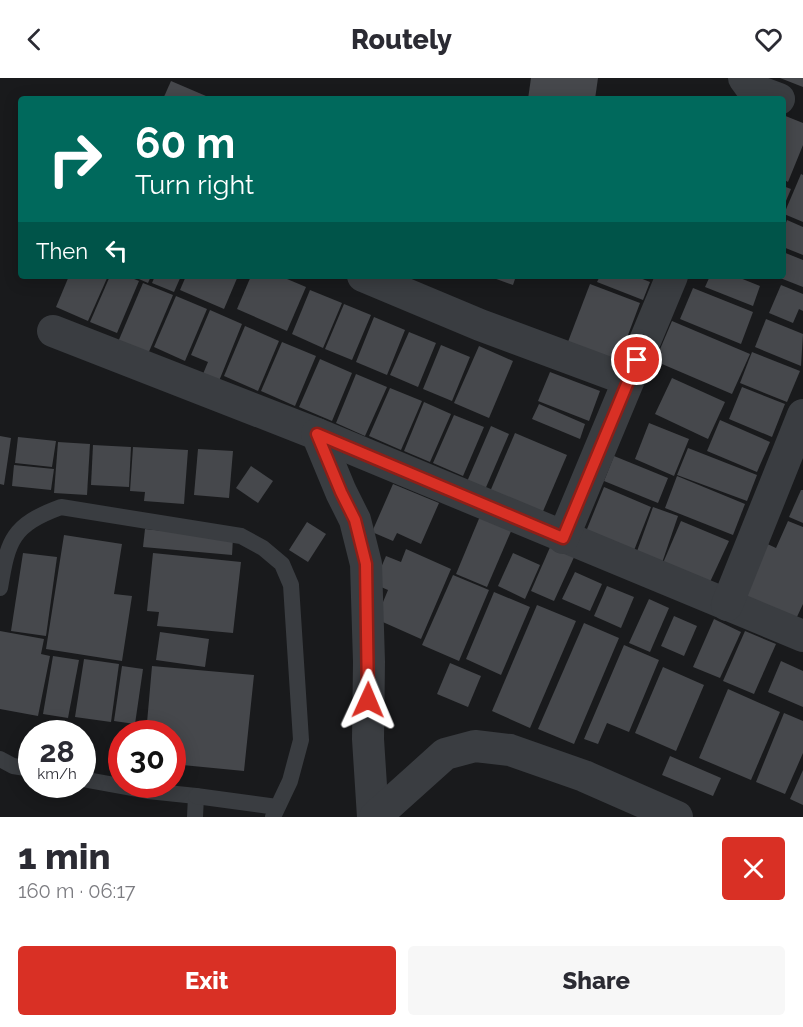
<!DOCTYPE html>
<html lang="en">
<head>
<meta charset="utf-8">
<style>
  body { margin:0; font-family:Raleway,sans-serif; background:#f7f7f7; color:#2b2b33; height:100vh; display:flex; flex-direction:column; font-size:22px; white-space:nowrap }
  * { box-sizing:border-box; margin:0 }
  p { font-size:20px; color:#7c7c81 }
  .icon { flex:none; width:33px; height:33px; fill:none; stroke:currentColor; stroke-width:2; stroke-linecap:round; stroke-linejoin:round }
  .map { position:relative; height:739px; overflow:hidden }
  .details { display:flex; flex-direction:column; background:#fff; flex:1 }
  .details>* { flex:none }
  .banner { position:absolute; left:18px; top:18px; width:768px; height:183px; border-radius:6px; box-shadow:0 3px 15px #0003; background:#00695c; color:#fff; overflow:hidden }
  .speed { position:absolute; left:18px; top:642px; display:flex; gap:12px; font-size:30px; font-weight:700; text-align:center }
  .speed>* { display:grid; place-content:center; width:78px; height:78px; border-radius:50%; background:#fff; box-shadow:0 3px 15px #0003; line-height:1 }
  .speed small { font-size:15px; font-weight:400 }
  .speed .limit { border:9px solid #d22; background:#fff; color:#111 }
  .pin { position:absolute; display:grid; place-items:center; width:51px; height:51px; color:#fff; margin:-26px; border:3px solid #fff; border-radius:50%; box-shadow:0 2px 6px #0007 }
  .me { position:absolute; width:66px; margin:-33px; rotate:1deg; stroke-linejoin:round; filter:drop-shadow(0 0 4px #0008) }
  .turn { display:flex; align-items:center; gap:21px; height:126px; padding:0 18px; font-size:27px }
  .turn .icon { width:78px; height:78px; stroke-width:2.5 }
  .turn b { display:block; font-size:42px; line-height:51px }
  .then { display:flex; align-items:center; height:57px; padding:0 18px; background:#0003; gap:12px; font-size:22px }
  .round { display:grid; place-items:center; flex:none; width:63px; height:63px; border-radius:6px; background:#f7f7f7 }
  .summary { display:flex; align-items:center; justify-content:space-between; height:102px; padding:0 18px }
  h1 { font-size:36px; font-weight:800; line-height:45px }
  .cta { display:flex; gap:12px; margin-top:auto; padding:12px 18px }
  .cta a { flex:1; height:69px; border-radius:6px; background:#d93025; color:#fff; font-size:24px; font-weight:800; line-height:69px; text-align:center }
  .cta a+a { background:#f7f7f7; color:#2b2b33 }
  header { display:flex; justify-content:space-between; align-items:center; height:78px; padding:0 18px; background:#fff; font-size:27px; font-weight:800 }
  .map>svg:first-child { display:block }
</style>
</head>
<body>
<header><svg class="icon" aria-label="back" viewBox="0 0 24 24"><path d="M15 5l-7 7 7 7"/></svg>Routely<svg class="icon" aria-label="heart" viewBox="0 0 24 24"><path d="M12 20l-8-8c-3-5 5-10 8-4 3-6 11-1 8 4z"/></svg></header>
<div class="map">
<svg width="803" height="739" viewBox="0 0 803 739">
  <rect width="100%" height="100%" fill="#191a1c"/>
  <!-- building -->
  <g fill="#46484c">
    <polygon points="531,0 598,0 595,21 528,21"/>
    <polygon points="780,0 803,0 803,9"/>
    <polygon points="171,3 213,21 163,21"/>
    <polygon points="783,37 803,45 803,67 788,104 783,101"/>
    <polygon points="801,96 803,97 803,144 784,136"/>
    <polygon points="783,108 791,111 783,130"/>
    <polygon points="787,142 803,149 803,177 783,169 783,153"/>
    <polygon points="783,174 803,182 803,209 775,198 783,198"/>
    <polygon points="69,198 108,198 88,243 56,229"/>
    <polygon points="110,198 127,198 139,203 117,255 90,244"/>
    <polygon points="132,198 151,198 148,205"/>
    <polygon points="155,198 181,198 174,214 152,205"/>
    <polygon points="186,198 238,198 224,231 180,212"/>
    <polygon points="251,198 280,198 306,209 287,253 237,231"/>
    <polygon points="488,198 516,198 513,207"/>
    <polygon points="600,198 635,198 650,204 643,222 597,204"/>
    <polygon points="710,198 735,198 760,208 753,228 705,209"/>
    <polygon points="143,205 173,217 148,276 118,264"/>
    <polygon points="590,206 640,225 616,289 566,269"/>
    <polygon points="781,207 803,216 803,233 799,231 793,245 769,235"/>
    <polygon points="693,210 753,234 741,266 680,241"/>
    <polygon points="310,212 342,225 323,270 292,256"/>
    <polygon points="176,218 207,231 185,283 154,269"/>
    <polygon points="344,226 371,237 352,282 325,271"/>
    <polygon points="210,232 242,246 219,303 203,296 208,284 191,277"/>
    <polygon points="374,239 405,252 387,297 356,284"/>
    <polygon points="766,241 803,256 801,288 755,269"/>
    <polygon points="672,243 750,276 732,316 655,283"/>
    <polygon points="245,248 279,263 258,313 224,298"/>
    <polygon points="409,254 436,265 418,309 390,297"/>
    <polygon points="282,264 316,278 295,328 261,313"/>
    <polygon points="441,267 470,279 452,323 423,311"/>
    <polygon points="479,268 513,283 489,340 454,325"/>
    <polygon points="752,274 800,293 787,324 740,305"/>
    <polygon points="320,281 352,295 332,343 299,329"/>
    <polygon points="550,294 600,313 589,343 538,323"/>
    <polygon points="356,296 387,309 365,358 336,345"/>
    <polygon points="672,300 725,324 708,361 655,336"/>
    <polygon points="742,309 785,326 772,359 729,341"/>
    <polygon points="390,310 422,323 401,372 369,358"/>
    <polygon points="424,324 451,336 430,384 404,373"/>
    <polygon points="539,326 585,346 580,361 532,341"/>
    <polygon points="454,337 484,349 463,398 433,385"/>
    <polygon points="720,342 770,364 757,394 707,373"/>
    <polygon points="649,345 689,361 674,398 635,381"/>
    <polygon points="491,348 509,356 484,414 466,406"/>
    <polygon points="515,355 567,377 541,438 489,416"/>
    <polygon points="0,358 11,360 4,407 0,406"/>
    <polygon points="18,359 56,363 52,389 15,385"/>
    <polygon points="58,364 90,366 87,417 54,415"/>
    <polygon points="93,367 131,369 129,409 91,407"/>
    <polygon points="133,369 188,372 184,426 144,423 145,414 130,413"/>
    <polygon points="688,370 757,397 747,423 677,397"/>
    <polygon points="198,371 233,373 229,420 194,417"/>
    <polygon points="614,378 668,400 658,425 604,403"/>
    <polygon points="14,387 54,391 51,412 12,408"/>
    <polygon points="251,388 273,403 258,425 236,410"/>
    <polygon points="677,398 745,426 733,457 665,430"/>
    <polygon points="393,406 439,425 421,466 397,455 393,463 372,454"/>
    <polygon points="604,409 651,429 633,475 585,456"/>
    <polygon points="801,412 803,412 803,445 789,439"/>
    <polygon points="653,429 678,438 662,485 636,476"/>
    <polygon points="483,431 515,444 487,509 456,496"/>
    <polygon points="681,443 729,463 710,504 663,485"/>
    <polygon points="788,443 803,449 803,526 796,541 738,515 761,463 776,470"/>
    <polygon points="307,444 326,456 308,484 289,472"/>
    <polygon points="145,451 233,460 232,477 143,469"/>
    <polygon points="64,457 122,466 114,516 132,518 122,583 46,571"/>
    <polygon points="551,467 575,477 554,523 531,513"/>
    <polygon points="406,471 451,491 421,561 376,541 388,512 374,506 386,478 401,484"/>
    <polygon points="23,475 57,479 46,558 11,553"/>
    <polygon points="153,475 241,484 233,555 157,548 159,534 147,533"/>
    <polygon points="513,475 540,487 525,521 498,508"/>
    <polygon points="575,494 602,506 590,533 562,521"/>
    <polygon points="453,497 489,512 459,583 422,567"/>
    <polygon points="607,508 634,519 621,550 594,538"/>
    <polygon points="494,514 530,529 501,597 466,581"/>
    <polygon points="649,521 669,530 650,574 629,565"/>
    <polygon points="537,527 576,543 530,650 492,633"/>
    <polygon points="674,538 697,548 684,578 661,568"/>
    <polygon points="714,541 741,554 720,600 693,589"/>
    <polygon points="584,545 619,560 574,666 538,651"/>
    <polygon points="0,553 44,561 41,576 50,578 38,638 0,631"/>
    <polygon points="745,553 776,566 754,616 723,603"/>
    <polygon points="160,554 209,561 205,589 156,582"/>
    <polygon points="624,567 659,582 629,654 607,645 598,666 584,661"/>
    <polygon points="53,578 79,582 68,640 43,636"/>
    <polygon points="84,581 119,586 111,644 75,639"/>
    <polygon points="781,583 803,593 803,629 768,614"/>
    <polygon points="450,585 481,598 468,629 437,616"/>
    <polygon points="122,588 143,591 135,646 114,643"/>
    <polygon points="152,588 254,597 244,693 172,686 172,656 146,656"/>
    <polygon points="663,589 704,607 676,673 635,655"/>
    <polygon points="728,611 780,634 751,702 699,680"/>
    <polygon points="784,635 803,643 803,675 785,716 756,704"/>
    <polygon points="670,678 721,700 713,718 662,697"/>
    <polygon points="803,692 803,727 790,721"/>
  </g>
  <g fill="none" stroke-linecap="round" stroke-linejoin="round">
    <!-- lane -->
    <g stroke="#3a3d41" stroke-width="16">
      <path d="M0,510c8,-48 12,-63 61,-81l180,29 22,12 19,16 9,21 10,155 -11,41 -17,36"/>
      <polyline points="0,681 13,688 32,691"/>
      <polyline points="82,701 148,713 196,718 195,739"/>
      <polyline points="196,718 277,729"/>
    </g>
    <!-- street -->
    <g stroke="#3a3d41" stroke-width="32">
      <polyline points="744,0 752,11 779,21"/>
      <polyline points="363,198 480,247 628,302"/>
      <polyline points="53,253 317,356 803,558"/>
      <polyline points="317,356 341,414 355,442 366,486 369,584 368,661 373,739"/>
      <polyline points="563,460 672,198"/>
      <polyline points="727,527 803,337"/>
      <polyline points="375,739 445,676 475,668 510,672 584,698 677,739"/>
    </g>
  </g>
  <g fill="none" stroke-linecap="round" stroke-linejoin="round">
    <!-- route casing -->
    <g stroke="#8d1f18" stroke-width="15">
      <polyline id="route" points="368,622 366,486 355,442 341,414 317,356 563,460 637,282"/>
    </g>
    <!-- route -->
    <use href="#route" stroke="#d93025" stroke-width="10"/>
  </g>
</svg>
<div class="speed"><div>28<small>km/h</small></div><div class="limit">30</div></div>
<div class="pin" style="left:637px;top:282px;background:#d93025"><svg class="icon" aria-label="arrive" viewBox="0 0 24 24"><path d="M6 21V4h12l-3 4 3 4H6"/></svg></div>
<svg class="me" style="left:368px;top:622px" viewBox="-20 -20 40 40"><path d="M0-17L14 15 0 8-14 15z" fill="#d93025" stroke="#fff" stroke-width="4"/></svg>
<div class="banner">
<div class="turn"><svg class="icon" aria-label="right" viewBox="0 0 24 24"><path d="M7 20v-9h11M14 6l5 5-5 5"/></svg><div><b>60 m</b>Turn right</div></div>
<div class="then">Then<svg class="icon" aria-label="left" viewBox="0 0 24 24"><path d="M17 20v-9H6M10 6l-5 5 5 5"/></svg></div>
</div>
</div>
<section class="details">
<div class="summary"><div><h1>1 min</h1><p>160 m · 06:17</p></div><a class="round" style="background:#d93025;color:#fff"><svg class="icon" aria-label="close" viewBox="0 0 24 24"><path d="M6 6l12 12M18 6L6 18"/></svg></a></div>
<div class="cta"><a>Exit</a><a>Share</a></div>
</section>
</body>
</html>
